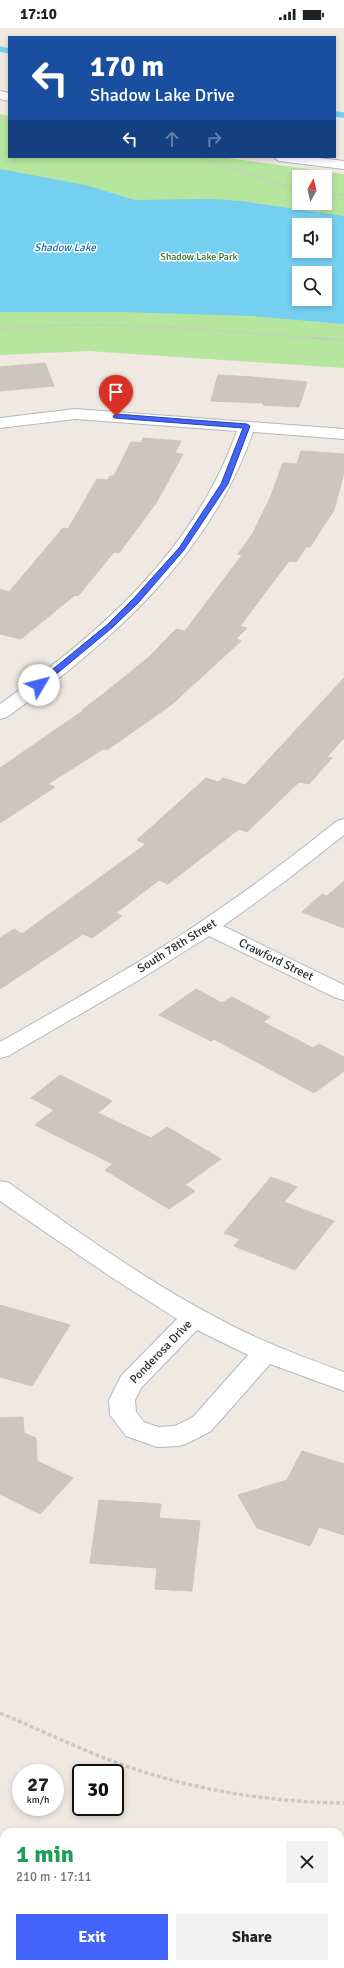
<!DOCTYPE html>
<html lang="en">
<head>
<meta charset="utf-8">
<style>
  body { margin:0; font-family:Signika,sans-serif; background:#f2f2f2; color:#202124; height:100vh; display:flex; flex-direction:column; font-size:15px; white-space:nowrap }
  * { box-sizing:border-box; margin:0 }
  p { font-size:13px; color:#757577 }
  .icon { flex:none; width:22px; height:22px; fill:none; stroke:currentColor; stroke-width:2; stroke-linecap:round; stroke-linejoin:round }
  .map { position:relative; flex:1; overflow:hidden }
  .panel { position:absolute; left:0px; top:1800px; width:344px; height:140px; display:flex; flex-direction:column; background:#fff; border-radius:12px 12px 0 0; box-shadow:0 2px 6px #0003 }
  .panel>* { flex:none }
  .guide { position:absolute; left:8px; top:8px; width:328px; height:122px; border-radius:0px; box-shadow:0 2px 6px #0003; background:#1a4fa0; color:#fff; overflow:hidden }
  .needle { width:26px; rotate:8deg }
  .fabs { position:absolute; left:292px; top:142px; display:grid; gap:8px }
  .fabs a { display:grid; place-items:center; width:40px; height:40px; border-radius:0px; background:#fff; box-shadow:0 2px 6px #0003; font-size:20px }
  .speed { position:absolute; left:12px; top:1736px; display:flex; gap:8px; font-size:20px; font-weight:700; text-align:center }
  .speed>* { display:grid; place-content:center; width:52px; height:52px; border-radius:50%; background:#fff; box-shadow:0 2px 6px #0003; line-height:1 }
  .speed small { font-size:10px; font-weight:400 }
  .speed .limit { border:2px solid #111; border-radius:6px; background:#fff; color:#111 }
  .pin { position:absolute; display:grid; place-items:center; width:34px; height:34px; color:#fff; margin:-41px -17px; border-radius:50% 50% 50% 0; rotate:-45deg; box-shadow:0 0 4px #0007 }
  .pin .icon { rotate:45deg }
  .me { position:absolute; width:44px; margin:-22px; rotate:53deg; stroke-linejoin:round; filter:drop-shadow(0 0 3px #0008) }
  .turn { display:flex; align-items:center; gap:14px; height:84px; padding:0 16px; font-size:18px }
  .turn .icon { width:52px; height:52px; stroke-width:2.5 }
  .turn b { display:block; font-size:28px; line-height:34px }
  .lanes { display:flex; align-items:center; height:38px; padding:0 16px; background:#0003; justify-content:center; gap:20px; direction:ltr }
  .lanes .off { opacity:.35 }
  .round { display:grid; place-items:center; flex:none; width:42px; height:42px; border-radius:0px; background:#f2f2f2 }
  .headline { display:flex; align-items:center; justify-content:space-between; height:68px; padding:0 16px }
  h1 { font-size:24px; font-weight:700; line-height:30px; color:#1e9e55 }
  .cta { display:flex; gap:8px; margin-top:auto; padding:8px 16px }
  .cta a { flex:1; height:46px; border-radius:0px; background:#4264fb; color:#fff; font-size:16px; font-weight:700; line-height:46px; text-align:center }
  .cta a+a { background:#f2f2f2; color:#202124 }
  .status { display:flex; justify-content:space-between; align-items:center; height:28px; padding:0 20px; background:#fff; direction:ltr }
  .status svg { height:11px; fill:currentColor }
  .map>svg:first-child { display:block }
</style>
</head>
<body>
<div class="status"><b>17:10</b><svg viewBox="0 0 49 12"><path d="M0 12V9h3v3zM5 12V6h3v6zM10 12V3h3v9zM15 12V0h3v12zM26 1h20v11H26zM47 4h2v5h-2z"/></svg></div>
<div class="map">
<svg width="344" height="1940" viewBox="0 0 344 1940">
  <rect width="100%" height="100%" fill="#efe9e1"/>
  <!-- green -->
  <path fill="#b6e59e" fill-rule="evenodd" d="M0,86l9,2v41h211l124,17v194l-256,-17 -88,4zM299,149h26v26h-26zM299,197h26v26h-26zM299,245h26v26h-26z"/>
  <!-- water -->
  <path fill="#75cff0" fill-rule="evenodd" d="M0,141l85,16 50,15 77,-1 29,2 103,15v108l-92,-8 -130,-4h-122zM299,197h26v26h-26zM299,245h26v26h-26z"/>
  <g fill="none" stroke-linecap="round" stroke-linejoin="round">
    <!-- stream -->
    <g stroke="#75cff0" stroke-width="5.5">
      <polyline points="0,21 9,23"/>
      <polyline points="335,86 344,87"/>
    </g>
  </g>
  <!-- building -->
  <g fill="#cbc7bf" stroke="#cbc5ba">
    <polygon points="45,335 54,358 0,363 0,339"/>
    <polygon points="218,347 253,349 307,354 299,379 263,377 263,375 211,373"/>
    <polygon points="143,410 181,413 175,425 183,426 156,475 119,525 114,524 78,568 75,567 21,611 0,606 0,561 9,564 63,500 68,501 97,451 107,452 110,448 114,448 131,414 141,415"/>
    <polygon points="301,423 344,426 344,445 334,482 310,519 306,519 296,534 289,533 240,598 247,600 236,611 241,613 171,677 107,722 103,721 48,756 55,759 0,795 0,740 84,682 82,682 102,667 149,629 176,601 185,603 242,527 238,526 253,505 270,470 283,435 297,436"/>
    <polygon points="344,650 344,710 327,729 332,730 309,756 299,754 247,804 239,801 168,856 159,852 116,885 122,888 92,910 83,906 0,961 0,910 14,901 22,906 146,816 137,812 206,750 218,754 223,750 245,757"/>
    <polygon points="344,853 344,900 302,884 322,866 327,868"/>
    <polygon points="196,961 222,975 232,969 270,989 263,994 313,1020 319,1016 344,1029 344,1043 314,1065 214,1011 211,1013 159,987"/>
    <polygon points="60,1047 112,1073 98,1085 151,1110 167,1099 221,1131 185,1157 195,1163 169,1181 105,1142 113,1136 35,1097 54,1082 31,1070"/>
    <polygon points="271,1149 297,1159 284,1174 334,1193 295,1242 234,1218 240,1211 224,1205"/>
    <polygon points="0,1277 70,1297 32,1358 0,1349"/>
    <polygon points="23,1389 24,1405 36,1410 37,1433 73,1450 40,1486 0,1466 0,1390"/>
    <polygon points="302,1423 344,1436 344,1507 319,1499 310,1518 257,1500 238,1467 287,1452"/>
    <polygon points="99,1472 161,1476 159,1490 200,1493 192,1563 155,1561 157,1540 90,1535"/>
  </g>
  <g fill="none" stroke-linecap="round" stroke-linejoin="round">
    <!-- minor casing -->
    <g stroke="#b4b7c1" stroke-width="2">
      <g id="minor">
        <path d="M75,381l269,20v10l-91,-7c-43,124 -143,211 -246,285l-7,2v-15c101,-71 195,-154 237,-273l-162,-12 -75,9v-10z"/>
        <path d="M344,791v16l-60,47 -61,44 121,59v15l-8,-2 -127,-62 -70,44 -131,76 -8,2v-16c74,-42 148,-83 218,-132 41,-28 80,-58 119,-89z"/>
        <path d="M0,1153l9,2c68,48 137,98 212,137 39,21 81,37 123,52v19l-74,-27 -59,67 -23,12 -9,3 -22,1 -31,-11 -16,-21 -1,-15 12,-24 56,-57 -66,-42 -111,-76zM197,1302l51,25 -55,62 -18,9 -17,1 -14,-5 -8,-10 -1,-12 6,-12z"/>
      </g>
    </g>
    <!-- secondary casing -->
    <g stroke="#b4b7c1" stroke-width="2">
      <g id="secondary">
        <polygon points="0,63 9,65 9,73 0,71"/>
        <polygon points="273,129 310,129 344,133 344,141 279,133"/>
      </g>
    </g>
    <!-- path-far2 -->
    <g stroke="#c9c9c9" stroke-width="1.5" stroke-dasharray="2 1" stroke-linecap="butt">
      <polyline points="0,90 9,92"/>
      <polyline points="199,129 283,158 299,161"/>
      <polyline points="325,164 344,167"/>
      <path d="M0,301c108,-11 222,3 330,10"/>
    </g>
    <!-- path-far1 -->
    <polyline stroke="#c9c9c9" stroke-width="2" stroke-dasharray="2.5 1.5" stroke-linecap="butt" points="314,310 344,312"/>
    <!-- path -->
    <path stroke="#c9c9c9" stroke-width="3.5" stroke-dasharray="4 2.5" stroke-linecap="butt" d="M0,1685c43,18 85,39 129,54 70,24 141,35 215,36"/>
    <!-- minor -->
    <use href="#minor" fill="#fff" fill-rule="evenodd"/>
    <!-- secondary -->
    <use href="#secondary" fill="#fff" fill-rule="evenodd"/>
  </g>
  <!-- route -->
  <polygon fill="#4264fb" stroke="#2b41a3" points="116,386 247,396 250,398 228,456 184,522 139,574 113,599 42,658 36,658 36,655 108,596 134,570 179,520 221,456 243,400 114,390 113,388"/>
  <g text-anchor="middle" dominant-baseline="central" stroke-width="3" stroke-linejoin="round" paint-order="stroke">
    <!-- far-park labels -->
    <g font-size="10" fill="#2c6e1b" stroke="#fff">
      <text x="199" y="229">Shadow Lake Park</text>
    </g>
    <!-- far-water labels -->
    <g font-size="11" font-style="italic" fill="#0d6fa3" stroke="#fff">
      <text x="65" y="219">Shadow Lake</text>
    </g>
    <!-- street labels -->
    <g font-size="12" fill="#2e2e2e" stroke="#fff">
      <text transform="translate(177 918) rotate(-32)">South 78th Street</text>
      <text transform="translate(276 932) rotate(26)">Crawford Street</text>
      <text transform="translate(161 1324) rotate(-46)">Ponderosa Drive</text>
    </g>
  </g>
</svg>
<div class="fabs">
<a><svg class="needle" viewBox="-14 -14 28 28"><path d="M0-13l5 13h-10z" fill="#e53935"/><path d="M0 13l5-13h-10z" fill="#757577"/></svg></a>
<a><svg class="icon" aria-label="sound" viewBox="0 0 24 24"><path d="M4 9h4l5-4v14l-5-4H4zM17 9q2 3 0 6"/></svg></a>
<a><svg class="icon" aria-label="search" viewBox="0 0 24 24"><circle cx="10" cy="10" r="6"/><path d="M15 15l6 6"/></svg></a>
</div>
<div class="speed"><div>27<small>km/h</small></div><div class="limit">30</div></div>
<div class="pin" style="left:116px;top:388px;background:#d93025"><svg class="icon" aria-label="arrive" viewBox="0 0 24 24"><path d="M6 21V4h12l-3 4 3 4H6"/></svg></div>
<svg class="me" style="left:39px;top:657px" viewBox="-20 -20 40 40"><circle r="19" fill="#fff"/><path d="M0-13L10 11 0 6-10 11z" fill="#4264fb"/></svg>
<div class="guide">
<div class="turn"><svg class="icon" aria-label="left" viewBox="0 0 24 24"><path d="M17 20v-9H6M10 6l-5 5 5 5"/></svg><div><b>170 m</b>Shadow Lake Drive</div></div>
<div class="lanes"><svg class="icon" aria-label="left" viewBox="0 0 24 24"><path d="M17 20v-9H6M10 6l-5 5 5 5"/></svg><svg class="icon off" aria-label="ahead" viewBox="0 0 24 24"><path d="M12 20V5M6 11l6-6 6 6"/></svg><svg class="icon off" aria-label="right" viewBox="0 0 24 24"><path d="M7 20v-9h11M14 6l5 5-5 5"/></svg></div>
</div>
<section class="panel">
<div class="headline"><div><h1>1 min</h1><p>210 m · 17:11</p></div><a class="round"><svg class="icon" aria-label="close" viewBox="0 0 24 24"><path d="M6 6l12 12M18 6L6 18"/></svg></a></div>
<div class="cta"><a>Exit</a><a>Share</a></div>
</section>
</div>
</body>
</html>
